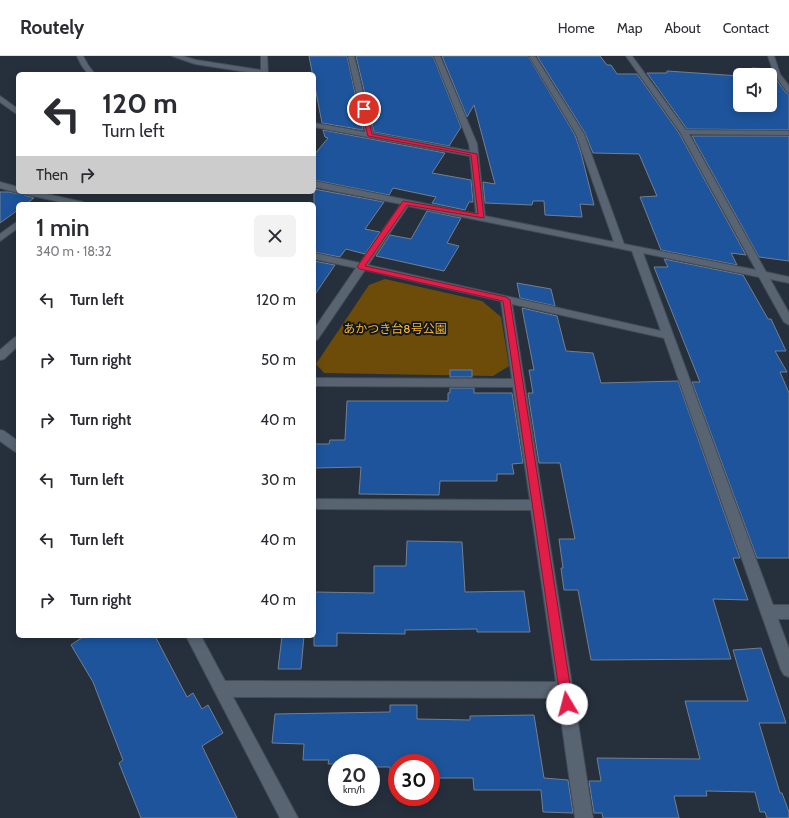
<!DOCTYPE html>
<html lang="en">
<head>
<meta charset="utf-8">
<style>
  body { margin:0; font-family:Cabin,"Noto Sans JP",sans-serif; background:#f2f2f3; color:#2b2b33; height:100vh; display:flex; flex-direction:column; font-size:15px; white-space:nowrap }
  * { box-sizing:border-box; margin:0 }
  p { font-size:13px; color:#7c7c81 }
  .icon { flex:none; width:22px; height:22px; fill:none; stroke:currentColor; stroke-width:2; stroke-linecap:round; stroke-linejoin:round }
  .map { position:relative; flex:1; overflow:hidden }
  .drawer { position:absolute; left:16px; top:146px; width:300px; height:436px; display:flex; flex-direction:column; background:#fff; border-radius:6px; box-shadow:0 2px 10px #0003 }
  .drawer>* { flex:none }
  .guide { position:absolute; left:16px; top:16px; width:300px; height:122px; border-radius:6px; box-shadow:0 2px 10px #0003; background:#fff; color:#2b2b33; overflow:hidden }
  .fabs { position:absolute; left:733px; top:12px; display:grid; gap:8px }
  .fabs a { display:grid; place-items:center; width:44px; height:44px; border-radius:6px; background:#fff; box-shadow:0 2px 10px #0003; font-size:20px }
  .speed { position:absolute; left:328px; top:698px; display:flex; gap:8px; font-size:20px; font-weight:700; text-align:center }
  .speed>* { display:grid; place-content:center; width:52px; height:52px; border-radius:50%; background:#fff; box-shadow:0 2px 10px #0003; line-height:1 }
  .speed small { font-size:10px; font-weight:400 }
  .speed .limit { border:6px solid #d22; background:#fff; color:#111 }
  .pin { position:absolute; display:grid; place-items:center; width:34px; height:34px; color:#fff; margin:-17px; border:2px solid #fff; border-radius:50%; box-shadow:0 1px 4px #0007 }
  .me { position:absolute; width:44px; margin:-22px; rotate:352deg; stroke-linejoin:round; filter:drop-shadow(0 0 3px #0008) }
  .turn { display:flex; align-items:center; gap:14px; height:84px; padding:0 20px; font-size:18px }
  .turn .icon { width:52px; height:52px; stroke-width:2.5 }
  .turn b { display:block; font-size:28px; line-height:34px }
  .then { display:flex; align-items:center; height:38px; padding:0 20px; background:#0003; gap:8px; font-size:15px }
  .round { display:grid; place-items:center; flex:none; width:42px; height:42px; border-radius:6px; background:#f2f2f3 }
  .headline { display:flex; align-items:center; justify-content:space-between; height:68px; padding:0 20px }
  h1 { font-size:24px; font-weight:600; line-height:30px }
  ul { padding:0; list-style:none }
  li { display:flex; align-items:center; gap:12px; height:60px; padding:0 20px }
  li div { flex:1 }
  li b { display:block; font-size:15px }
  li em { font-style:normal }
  header { display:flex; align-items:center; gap:24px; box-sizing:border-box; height:56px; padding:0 20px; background:#fff; border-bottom:1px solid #e1e1e2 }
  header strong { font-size:19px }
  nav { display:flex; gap:22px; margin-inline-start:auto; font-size:14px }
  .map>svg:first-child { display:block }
</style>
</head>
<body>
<header>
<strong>Routely</strong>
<nav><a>Home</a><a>Map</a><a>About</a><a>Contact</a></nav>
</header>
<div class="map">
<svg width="789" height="762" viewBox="0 0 789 762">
  <rect width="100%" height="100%" fill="#26303d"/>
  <!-- green -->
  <polygon fill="#6d4c09" points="385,223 482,245 501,261 509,310 493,320 324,317 316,308 369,229"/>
  <!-- building -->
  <g fill="#1d549b" stroke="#737e8e">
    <polygon points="309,0 347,0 363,74 322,67"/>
    <polygon points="356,0 433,0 461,71 449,90 374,76"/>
    <polygon points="442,0 528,0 575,79 581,97 594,149 580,148 582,161 545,159 544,145 533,145 532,149 485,147 483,126 495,128 474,49 467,61"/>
    <polygon points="537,0 600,0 607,9 611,9 617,18 637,18 679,77 746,199 731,197 737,209 661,194 640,141 657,140 639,98 593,97 585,77"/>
    <polygon points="752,12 771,13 773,19 786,37 789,38 789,74 687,73 647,17 667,17 667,15 740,20 740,49 770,49 770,19 756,19"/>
    <polygon points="323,74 445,97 432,117 471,124 473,146 469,146 465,154 432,147 436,141 393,132 389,139 314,124 314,99 328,82 325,81"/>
    <polygon points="692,80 789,80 789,205 759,201"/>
    <polygon points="314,133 384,146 365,173 380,176 365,198 346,193 340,201 314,196"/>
    <polygon points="0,136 9,136 18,138 22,136 24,139 34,142 26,148 18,148 18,154 0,167"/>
    <polygon points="427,155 461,162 447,187 459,190 444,215 376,200 390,179 411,183"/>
    <polygon points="664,203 743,219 768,263 771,263 786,295 775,295 787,316 780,316 789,337 789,502 757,502 692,326 700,326 654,211 668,211"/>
    <polygon points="314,205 335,209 314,240"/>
    <polygon points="517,227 551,233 555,250 520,242"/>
    <polygon points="522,252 557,260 566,295 593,297 601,327 678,325 740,502 733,502 748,544 713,543 731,603 591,604 578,534 564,534 561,512 563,512 559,483 575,483 560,407 539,407 528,337 533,337 529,314 534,314"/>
    <rect x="450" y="314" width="22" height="7"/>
    <polygon points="450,332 474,332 474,337 512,337 523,407 512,408 514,418 497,418 497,425 440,425 439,439 359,438 361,411 314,412 314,388 329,388 330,384 345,384 347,345 448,345 448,337 450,337"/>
    <polygon points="407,485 462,486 465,536 524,535 530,576 477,576 477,573 405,574 405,578 337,577 337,590 314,590 314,536 374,537 374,510 406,510"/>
    <polygon points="84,580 155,580 187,641 193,637 202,653 208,649 223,677 202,690 237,762 141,762 119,707 123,704 93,626 71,589"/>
    <polygon points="282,580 304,580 301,613 278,613"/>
    <polygon points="761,592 786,667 759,667 780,737 782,737 789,756 789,762 767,762 765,756 760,756 755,736 706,735 707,740 674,740 679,762 603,762 602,757 594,757 589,725 601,725 597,702 700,703 685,645 748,645 733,594"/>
    <polygon points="390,649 417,649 417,663 470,664 470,660 534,659 544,722 568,724 573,757 543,756 541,734 474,734 473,722 431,722 431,707 397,707 397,722 390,722 390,711 371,711 371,707 328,708 329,704 303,704 304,688 272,687 275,658 390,656"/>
  </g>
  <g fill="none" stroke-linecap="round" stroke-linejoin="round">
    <!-- minor casing -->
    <g stroke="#444c57" stroke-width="2">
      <g id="minor">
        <polygon points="77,0 83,0 88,9 95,18 88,18 82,10"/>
        <polygon points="172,0 182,0 196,4 261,14 261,0 267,0 268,18 259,18 195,8"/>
        <path d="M348,0h6l19,77 97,18 -1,-7 -35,-88h6l37,88 8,72 129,26 -38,-108 -47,-78h6l49,78 40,110 132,26 -76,-138 -54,-76h6l54,74 103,1v4l-100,-1 77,138 23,5v6l-19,-4 19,34v12l-5,-3 -25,-45 -116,-24 130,352h16v14h-11l11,30v28l-5,-2 -3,-5 -117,-332 -152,-34 81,514h-18l-17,-120 -325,-1 65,121h-18l-94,-182h15l24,45 331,1 -25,-172 -217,-1v-10l216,1 -17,-113 -199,-1v-8l198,1 -11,-78 -136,-31 -47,69 -4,2v-12l42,-61 -42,-9v-6l46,10 41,-59 -87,-17v-6l162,33 -6,-58 -156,-29v-4l51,9zM408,150l224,45 29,80 -293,-66z"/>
        <polygon points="768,0 774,0 780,18 789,30 789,37 787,36 774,18"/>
        <polygon points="0,40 18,53 18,59 0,46"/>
        <polygon points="0,126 18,131 18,136 20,136 18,137 0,132"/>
        <polygon points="23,136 38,136 83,146 84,148 69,148 24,138"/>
        <polygon points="18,165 18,172 0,185 0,178"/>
        <polygon points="18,280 18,290 4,303 0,304 0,294 14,282"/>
        <polygon points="0,374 4,375 18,385 18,397 14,395 0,385"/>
      </g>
    </g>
    <!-- minor -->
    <use href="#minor" fill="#596473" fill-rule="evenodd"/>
  </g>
  <!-- route -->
  <polygon fill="#e11d48" stroke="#92132f" points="364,51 366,53 372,78 477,98 484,162 407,149 365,210 506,241 510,244 573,648 572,652 567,654 563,652 561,648 503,245 360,213 357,211 403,145 478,158 471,99 368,80 361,53"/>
  <g text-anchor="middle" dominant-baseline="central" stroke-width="4" stroke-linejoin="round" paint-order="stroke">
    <!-- park labels -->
    <g font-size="12" fill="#f9b42d" stroke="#13181e">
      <text x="395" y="272">あかつき台8号公園</text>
    </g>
  </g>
</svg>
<div class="fabs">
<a><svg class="icon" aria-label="sound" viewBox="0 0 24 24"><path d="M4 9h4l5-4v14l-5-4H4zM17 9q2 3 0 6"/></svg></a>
</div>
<div class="speed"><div>20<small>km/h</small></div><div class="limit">30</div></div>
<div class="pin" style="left:364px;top:53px;background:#d93025"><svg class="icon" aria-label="arrive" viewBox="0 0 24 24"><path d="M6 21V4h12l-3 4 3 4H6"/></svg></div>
<svg class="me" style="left:567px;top:648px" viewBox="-20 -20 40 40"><circle r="19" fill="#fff"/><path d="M0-13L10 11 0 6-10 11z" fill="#e11d48"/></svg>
<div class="guide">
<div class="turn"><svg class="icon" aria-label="left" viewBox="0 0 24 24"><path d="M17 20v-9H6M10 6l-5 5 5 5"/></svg><div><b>120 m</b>Turn left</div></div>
<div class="then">Then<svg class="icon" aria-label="right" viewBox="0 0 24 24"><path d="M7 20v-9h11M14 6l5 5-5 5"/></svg></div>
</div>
<section class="drawer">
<div class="headline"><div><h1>1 min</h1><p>340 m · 18:32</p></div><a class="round"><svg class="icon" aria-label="close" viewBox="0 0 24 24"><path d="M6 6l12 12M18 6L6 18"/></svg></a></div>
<ul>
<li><svg class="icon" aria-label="left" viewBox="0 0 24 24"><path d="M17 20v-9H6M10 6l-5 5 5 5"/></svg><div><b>Turn left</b></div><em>120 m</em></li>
<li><svg class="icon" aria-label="right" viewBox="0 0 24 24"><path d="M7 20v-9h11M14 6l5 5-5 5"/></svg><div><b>Turn right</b></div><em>50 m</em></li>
<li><svg class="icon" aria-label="right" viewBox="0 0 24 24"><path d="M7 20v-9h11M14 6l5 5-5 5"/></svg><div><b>Turn right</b></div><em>40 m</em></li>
<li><svg class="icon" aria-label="left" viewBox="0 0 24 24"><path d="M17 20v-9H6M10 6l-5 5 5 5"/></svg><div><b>Turn left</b></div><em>30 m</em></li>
<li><svg class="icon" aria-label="left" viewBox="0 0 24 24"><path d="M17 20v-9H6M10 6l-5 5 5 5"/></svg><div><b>Turn left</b></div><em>40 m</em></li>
<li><svg class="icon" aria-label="right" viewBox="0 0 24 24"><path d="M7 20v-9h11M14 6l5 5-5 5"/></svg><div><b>Turn right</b></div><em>40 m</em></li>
</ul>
</section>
</div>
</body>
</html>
